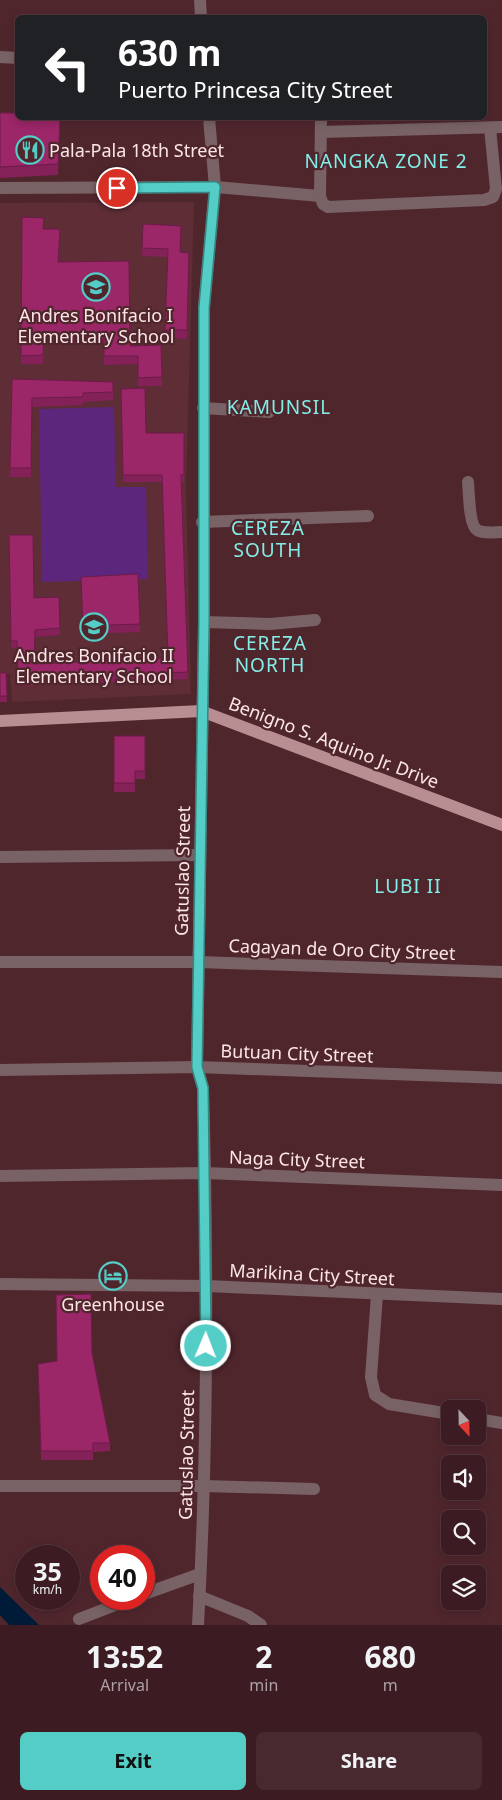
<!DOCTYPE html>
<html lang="en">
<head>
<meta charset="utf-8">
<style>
  body { margin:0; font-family:"Noto Sans",sans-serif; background:#47292f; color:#f1f3f6; height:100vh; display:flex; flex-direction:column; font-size:19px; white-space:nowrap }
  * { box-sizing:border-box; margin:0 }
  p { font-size:16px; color:#aca1a5 }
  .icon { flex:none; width:28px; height:28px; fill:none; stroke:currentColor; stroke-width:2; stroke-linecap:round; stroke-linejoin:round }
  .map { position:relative; height:1625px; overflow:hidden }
  .details { display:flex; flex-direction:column; background:#3c1c22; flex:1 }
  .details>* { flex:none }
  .guide { position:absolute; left:15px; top:15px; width:472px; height:105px; border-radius:8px; box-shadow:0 2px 8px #0003,0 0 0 1px #553a40; background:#202124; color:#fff; overflow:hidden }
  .needle { width:32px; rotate:158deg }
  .fabs { position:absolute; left:441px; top:1400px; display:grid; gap:10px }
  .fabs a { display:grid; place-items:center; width:45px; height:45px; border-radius:8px; background:#3c1c22; box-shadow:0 2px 8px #0003,0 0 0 1px #553a40; font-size:25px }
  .speed { position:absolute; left:15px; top:1545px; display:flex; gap:10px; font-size:25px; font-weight:700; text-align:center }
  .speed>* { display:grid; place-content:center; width:65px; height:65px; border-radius:50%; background:#3c1c22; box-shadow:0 2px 8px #0003,0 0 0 1px #553a40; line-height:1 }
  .speed small { font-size:12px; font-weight:400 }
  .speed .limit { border:8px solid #d22; background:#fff; color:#111 }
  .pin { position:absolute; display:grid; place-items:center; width:42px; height:42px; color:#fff; margin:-21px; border:2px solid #fff; border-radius:50%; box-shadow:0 1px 5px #0007 }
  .me { position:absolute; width:55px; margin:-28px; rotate:1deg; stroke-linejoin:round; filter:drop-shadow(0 0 4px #0008) }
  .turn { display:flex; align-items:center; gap:18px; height:105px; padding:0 20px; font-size:22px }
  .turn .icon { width:65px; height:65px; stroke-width:2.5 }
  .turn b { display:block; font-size:35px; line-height:42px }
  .eta { display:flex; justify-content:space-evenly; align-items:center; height:85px; text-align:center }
  .eta b { font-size:30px; font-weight:700; line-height:35px }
  .primary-button { display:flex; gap:10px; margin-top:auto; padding:10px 20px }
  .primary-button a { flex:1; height:58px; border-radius:8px; background:#54cdc7; color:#111; font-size:20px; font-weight:700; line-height:58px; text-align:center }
  .primary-button a+a { background:#47292f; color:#f1f3f6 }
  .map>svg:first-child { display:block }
</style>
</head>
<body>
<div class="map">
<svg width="502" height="1625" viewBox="0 0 502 1625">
  <rect width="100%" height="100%" fill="#50262d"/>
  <!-- built -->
  <polygon fill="#5e2d36" points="194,202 186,485 191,694 12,702 10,674 0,674 0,203"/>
  <!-- green -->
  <polygon fill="#5d267d" points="114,407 116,487 146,487 148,579 42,582 39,409"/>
  <!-- water -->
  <polygon fill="#001b37" points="0,1587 39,1625 9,1625 0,1615"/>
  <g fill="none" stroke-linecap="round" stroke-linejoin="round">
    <!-- minor -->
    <g stroke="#786265" stroke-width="12">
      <polyline points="200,0 201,18"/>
      <polyline points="0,57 18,58"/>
      <polyline points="321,132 502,127"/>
      <polyline points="0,188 215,187 320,196 323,204 328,207 484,200 493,197 496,189 490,128"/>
      <polyline points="320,196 321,118"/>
      <polyline points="203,408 269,412"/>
      <path d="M468,482c1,10 1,43 9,48 7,4 18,2 25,2"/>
      <polyline points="202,522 368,516"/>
      <polyline points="204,622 270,624 315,620"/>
      <polyline points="0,857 200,855"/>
      <polyline points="0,962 199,962 502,972"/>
      <polyline points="0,1070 197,1067 502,1078"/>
      <polyline points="0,1176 205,1173 502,1185"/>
      <polyline points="0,1284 207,1286 502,1299"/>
      <polyline points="377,1295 371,1377 375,1395 389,1404 450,1414"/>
      <polyline points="478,1419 502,1423"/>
      <polyline points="0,1486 204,1486 314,1489"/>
      <polyline points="144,1594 200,1574"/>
      <polyline points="199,1596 248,1616 261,1625"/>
      <polyline points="79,1619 131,1599"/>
      <path d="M198,1625c10,-179 10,-358 5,-537l-6,-21 7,-445v-314l11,-121 -6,-69"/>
    </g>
    <!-- major -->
    <polyline stroke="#b98e93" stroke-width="12" points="0,721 201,711 502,825"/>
  </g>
  <!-- wall -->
  <g fill="#852159">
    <polygon points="0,113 60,125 58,175 0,178"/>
    <polygon points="143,224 181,252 189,253 187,339 165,338 168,257 142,256"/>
    <polygon points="44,229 60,238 59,262 130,346 162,377 162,386 138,386 138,364 104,365 104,343 44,344 43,364 21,364 21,356"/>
    <polygon points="12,379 113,382 113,400 83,402 83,405 32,407 31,477 10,477"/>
    <polygon points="121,389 146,433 184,433 184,483 182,482 188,679 18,686 17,648 11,648 9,535 34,598 60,628 60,635 35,637 34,664 168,658 162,482 123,482"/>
    <polygon points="81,585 140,624 140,632 83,634"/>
    <polygon points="0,673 6,673 7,702 0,702"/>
    <polygon points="114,736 145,736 145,779 135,779 135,792 114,792"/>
    <polygon points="92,1353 110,1443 110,1451 93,1452 93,1460 41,1460 38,1364 57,1361"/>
  </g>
  <!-- building -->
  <g fill="#9b2668" stroke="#6c1b49">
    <polygon points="0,113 18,113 18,118 60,118 58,164 0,167"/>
    <polygon points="22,217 44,218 43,229 60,229 58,262 129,261 130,346 161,345 162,377 138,378 138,356 104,356 104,335 44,335 43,355 21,356"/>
    <polygon points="143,224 181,226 180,252 189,253 187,330 165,330 168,249 142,248"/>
    <polygon points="12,379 113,382 113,392 83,393 83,397 32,398 31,468 10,468"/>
    <polygon points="145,388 146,433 184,433 184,475 181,475 188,672 18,679 17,641 11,641 9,535 33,535 34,598 59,597 60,628 35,630 34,664 168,658 162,475 123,475 121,389"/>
    <polygon points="138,574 140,624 83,626 81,577"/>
    <polygon points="0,673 6,673 7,696 0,696"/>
    <polygon points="114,736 145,736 145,771 135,771 135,783 114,783"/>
    <polygon points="91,1294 92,1353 110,1443 93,1443 93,1451 41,1451 38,1364 57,1361 56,1295"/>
  </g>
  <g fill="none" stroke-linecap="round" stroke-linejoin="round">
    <!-- route casing -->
    <g stroke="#378581" stroke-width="12">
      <polyline id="route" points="117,188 215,187 204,308 204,622 197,1067 203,1088 206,1346"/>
    </g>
    <!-- route -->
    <use href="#route" stroke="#54cdc7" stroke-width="9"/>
  </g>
  <!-- icons -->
  <defs>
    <g id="restaurant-ring" transform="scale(1.4375)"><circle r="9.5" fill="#50262d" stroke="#54cdc7" stroke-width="1.5"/><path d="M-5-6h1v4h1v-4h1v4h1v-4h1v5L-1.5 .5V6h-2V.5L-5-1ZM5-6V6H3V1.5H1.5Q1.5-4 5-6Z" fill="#54cdc7"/></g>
    <g id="school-ring" transform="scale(1.4375)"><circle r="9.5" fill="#50262d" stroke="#54cdc7" stroke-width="1.5"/><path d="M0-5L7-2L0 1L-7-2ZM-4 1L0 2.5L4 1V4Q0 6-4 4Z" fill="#54cdc7"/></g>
    <g id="hotel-ring" transform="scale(1.4375)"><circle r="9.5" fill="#50262d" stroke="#54cdc7" stroke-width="1.5"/><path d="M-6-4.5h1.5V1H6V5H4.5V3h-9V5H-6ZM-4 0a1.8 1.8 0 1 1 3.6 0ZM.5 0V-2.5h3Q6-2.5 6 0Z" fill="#54cdc7"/></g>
  </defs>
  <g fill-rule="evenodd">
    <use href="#restaurant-ring" x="30" y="150"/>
    <use href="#school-ring" x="96" y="287"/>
    <use href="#school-ring" x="94" y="627"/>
    <use href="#hotel-ring" x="113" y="1276"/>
  </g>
  <g text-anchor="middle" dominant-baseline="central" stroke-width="4.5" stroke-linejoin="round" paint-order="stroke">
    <!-- poi labels -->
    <g font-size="18" fill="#fce5e7" stroke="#50262d">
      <text x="49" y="150" text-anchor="start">Pala-Pala 18th Street</text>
      <text x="96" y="315">Andres Bonifacio I<tspan x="96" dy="21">Elementary School</tspan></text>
      <text x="94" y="655">Andres Bonifacio II<tspan x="94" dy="21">Elementary School</tspan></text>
      <text x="113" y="1304">Greenhouse</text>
    </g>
    <!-- street labels -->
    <g font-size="18" fill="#fce5e7" stroke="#50262d">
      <text transform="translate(334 742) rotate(21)">Benigno S. Aquino Jr. Drive</text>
      <text transform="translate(182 871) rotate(-89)">Gatuslao Street</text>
      <text transform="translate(342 949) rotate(2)">Cagayan de Oro City Street</text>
      <text transform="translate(297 1053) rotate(2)">Butuan City Street</text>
      <text transform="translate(297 1159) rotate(2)">Naga City Street</text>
      <text transform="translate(312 1274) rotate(3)">Marikina City Street</text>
      <text transform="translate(186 1455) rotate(-89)">Gatuslao Street</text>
    </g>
    <!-- neighbourhood labels -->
    <g font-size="19" letter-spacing="1" fill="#82ede6" stroke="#50262d">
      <text x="386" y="161">NANGKA ZONE 2</text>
      <text x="279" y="407">KAMUNSIL</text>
      <text x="268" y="528">CEREZA<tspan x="268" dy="22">SOUTH</tspan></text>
      <text x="270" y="643">CEREZA<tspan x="270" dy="22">NORTH</tspan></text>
      <text x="408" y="886">LUBI II</text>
    </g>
  </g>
</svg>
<div class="fabs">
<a><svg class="needle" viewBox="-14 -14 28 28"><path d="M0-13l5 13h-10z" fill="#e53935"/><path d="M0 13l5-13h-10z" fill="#aca1a5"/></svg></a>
<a><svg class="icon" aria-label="sound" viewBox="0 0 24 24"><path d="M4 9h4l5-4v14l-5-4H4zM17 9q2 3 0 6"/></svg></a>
<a><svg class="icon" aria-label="search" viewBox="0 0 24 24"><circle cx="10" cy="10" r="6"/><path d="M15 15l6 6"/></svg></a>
<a><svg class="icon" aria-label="layers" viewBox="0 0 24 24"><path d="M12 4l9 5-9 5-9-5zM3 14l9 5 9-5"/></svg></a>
</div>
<div class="speed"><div>35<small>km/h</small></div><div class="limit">40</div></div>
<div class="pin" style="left:117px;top:188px;background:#d93025"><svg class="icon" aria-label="arrive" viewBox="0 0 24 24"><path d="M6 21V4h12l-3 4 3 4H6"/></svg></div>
<svg class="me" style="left:206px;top:1346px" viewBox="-20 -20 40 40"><circle r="17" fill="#54cdc7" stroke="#fff" stroke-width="3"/><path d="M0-11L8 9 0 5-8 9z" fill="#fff"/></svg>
<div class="guide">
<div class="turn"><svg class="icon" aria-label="left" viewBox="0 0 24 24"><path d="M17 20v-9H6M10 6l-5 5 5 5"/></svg><div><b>630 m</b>Puerto Princesa City Street</div></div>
</div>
</div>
<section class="details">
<div class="eta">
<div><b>13:52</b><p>Arrival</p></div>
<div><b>2</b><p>min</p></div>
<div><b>680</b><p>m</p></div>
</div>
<div class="primary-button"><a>Exit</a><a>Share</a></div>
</section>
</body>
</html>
